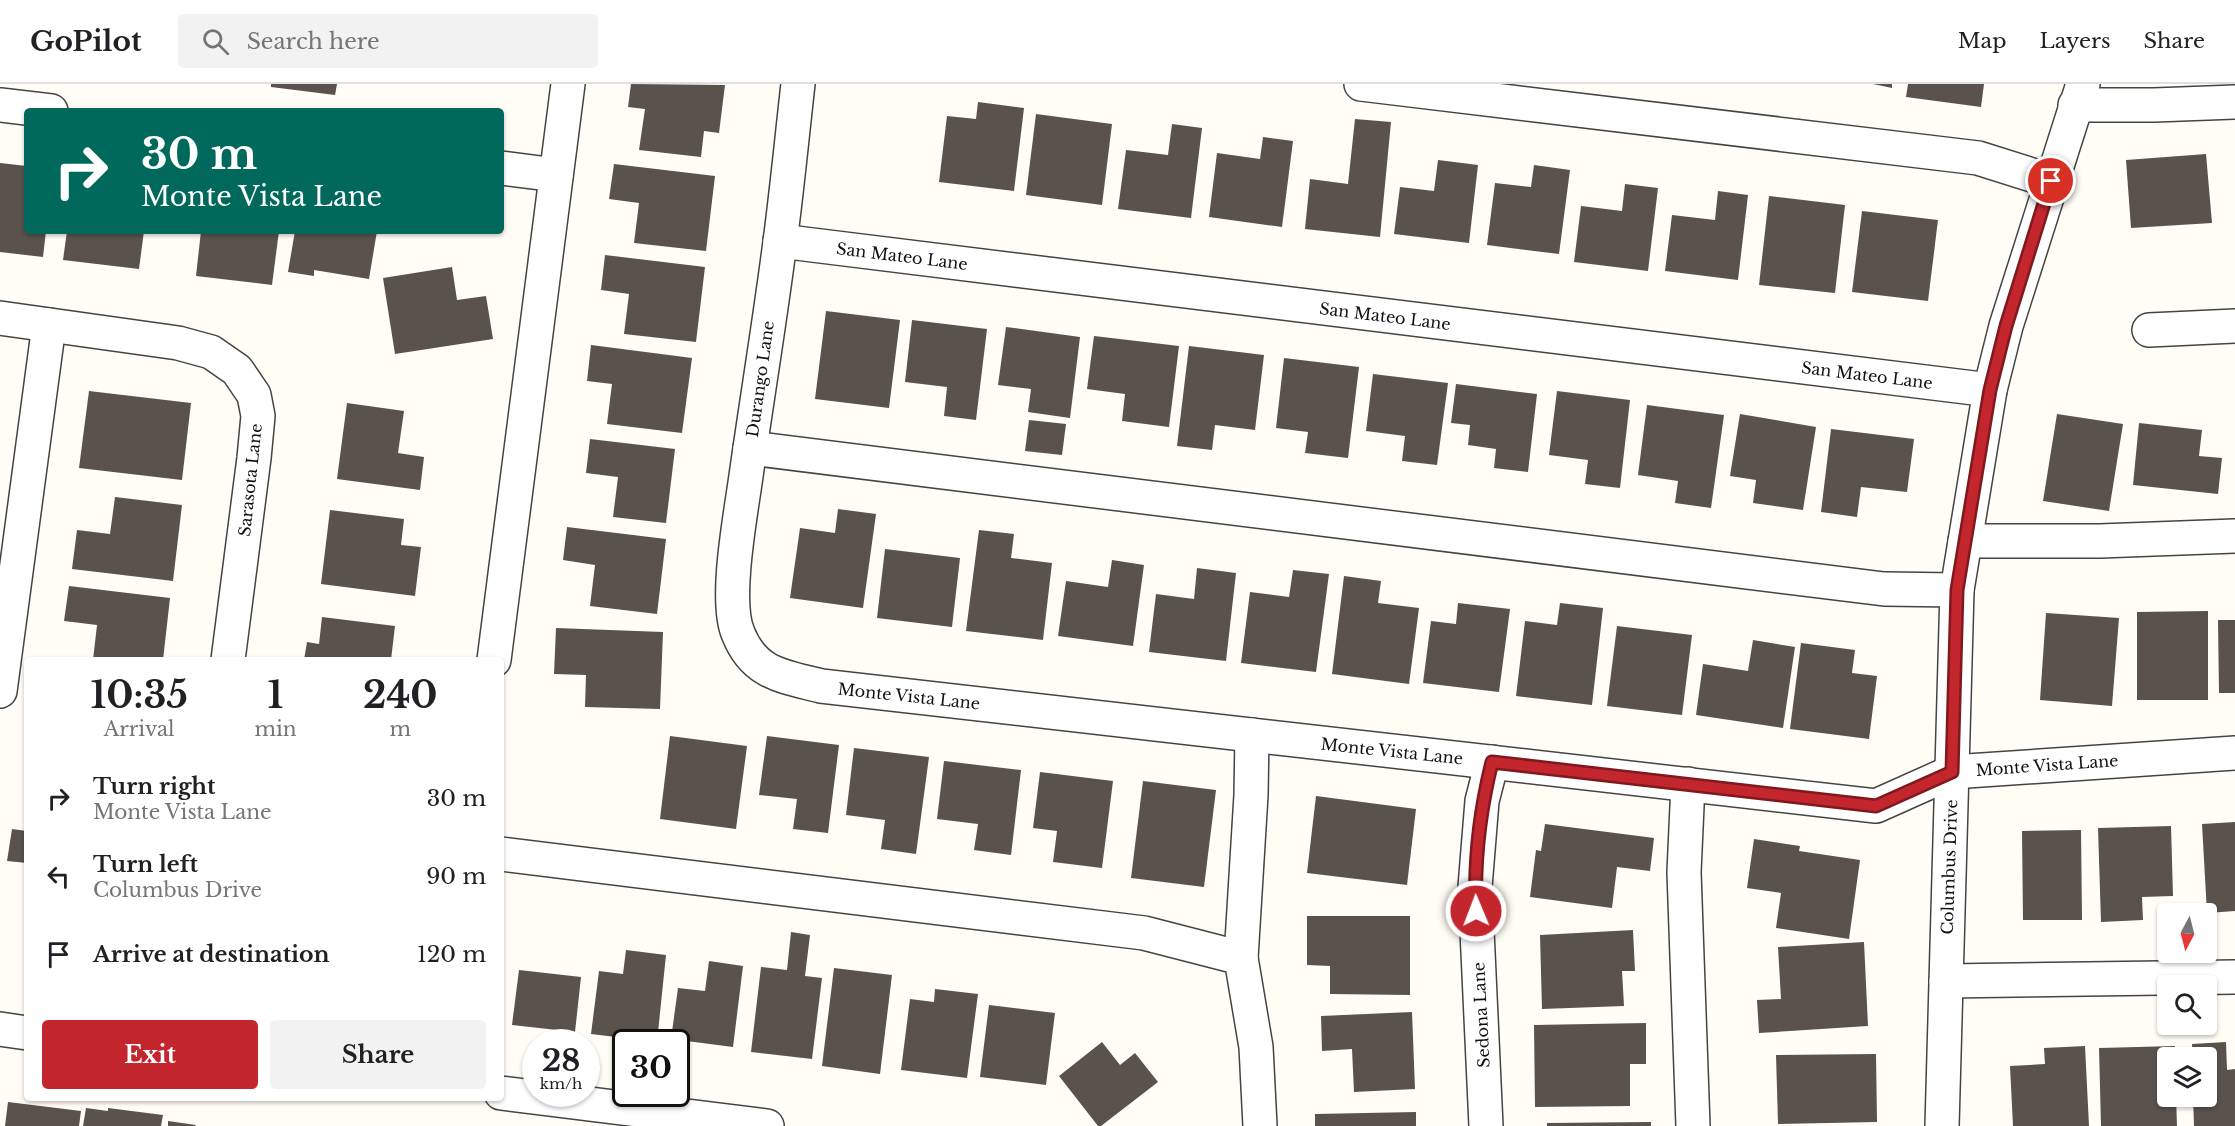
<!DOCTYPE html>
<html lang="en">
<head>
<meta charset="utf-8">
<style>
  body { margin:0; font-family:"Libre Baskerville",serif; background:#f2f2f2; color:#202124; height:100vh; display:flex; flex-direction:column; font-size:22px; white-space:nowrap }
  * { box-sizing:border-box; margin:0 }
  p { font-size:20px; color:#757577 }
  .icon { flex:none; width:33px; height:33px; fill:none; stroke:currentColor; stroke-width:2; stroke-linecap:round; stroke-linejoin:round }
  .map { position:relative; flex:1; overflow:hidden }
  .drawer { position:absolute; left:24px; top:573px; width:480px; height:444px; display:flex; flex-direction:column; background:#fff; border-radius:6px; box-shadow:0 2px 4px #0004 }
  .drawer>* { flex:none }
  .banner { position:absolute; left:24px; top:24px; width:480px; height:126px; border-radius:6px; box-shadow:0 2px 4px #0004; background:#00695c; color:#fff; overflow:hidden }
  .needle { width:39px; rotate:187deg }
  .tools { position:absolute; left:2157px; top:819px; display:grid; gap:12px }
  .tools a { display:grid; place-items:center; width:60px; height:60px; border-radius:6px; background:#fff; box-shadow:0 2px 4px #0004; font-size:30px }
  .speed { position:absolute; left:522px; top:945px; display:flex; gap:12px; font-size:30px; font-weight:700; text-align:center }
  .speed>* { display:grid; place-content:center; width:78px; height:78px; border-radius:50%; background:#fff; box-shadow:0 2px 4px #0004; line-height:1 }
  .speed small { font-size:15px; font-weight:400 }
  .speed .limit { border:3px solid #111; border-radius:9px; background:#fff; color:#111 }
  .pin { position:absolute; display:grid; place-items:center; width:51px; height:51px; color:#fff; margin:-26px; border:3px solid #fff; border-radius:50%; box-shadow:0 2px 6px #0007 }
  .me { position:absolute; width:66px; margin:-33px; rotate:359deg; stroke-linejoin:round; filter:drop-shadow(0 0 4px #0008) }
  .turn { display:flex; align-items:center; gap:21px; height:126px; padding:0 18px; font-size:27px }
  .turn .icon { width:78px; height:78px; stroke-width:2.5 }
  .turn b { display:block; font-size:42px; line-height:51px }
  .eta { display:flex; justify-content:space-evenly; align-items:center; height:102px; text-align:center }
  .eta b { font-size:36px; font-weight:800; line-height:42px }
  .primary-button { display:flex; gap:12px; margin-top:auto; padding:12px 18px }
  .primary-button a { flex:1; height:69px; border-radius:6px; background:#c4262e; color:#fff; font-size:24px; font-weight:800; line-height:69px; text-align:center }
  .primary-button a+a { background:#f2f2f2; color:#202124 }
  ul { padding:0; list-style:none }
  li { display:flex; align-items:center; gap:18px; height:78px; padding:0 18px }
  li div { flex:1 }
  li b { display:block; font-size:22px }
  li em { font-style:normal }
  header { display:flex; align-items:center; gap:36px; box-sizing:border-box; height:84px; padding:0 30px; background:#fff; border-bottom:2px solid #e0e0e0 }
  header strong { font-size:28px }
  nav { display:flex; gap:33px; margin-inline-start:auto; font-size:21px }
  .search { width:420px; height:54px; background:#f2f2f2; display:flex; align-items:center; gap:15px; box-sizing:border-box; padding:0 21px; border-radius:6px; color:#757577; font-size:22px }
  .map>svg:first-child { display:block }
</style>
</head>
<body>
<header>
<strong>GoPilot</strong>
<div class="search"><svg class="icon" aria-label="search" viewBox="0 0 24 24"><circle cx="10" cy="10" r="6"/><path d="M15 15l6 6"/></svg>Search here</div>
<nav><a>Map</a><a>Layers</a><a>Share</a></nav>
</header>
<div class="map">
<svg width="2235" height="1042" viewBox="0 0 2235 1042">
  <rect width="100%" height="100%" fill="#fffdf5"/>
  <!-- building -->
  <g fill="#5a524d">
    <polygon points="271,0 337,0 335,11 271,3"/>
    <polygon points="631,0 725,1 719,49 704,47 701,73 639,66 645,25 628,23"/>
    <polygon points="1873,0 1892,0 1892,4"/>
    <polygon points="1908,0 1984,0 1981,23 1906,13"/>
    <polygon points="978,18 1024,24 1014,107 939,98 947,32 976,35"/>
    <polygon points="1036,30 1112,40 1102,121 1026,111"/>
    <polygon points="1355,35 1391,38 1380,153 1305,145 1310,95 1348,100"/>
    <polygon points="1172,40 1202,44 1191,134 1118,125 1126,66 1168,71"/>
    <polygon points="1263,53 1293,57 1282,143 1209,133 1217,69 1260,75"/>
    <polygon points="2206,70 2212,139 2131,144 2126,76"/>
    <polygon points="1438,76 1478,81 1469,159 1394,150 1400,103 1434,107"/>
    <polygon points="0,79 27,82 27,147 46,147 43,173 0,168"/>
    <polygon points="614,80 715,92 706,167 634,159 639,119 609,115"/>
    <polygon points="1534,81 1570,86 1559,170 1487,161 1495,99 1531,103"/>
    <polygon points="1625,100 1658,104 1648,187 1574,178 1581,122 1622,127"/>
    <polygon points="1718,107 1748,111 1738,196 1665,187 1672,131 1715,136"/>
    <polygon points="1769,112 1845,121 1835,209 1759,201"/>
    <polygon points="1862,127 1938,136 1928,217 1852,208"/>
    <polygon points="67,147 144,147 139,185 63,176"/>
    <polygon points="201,147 279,147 272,201 196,192"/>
    <polygon points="295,147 377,147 369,195 314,186 314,192 288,188"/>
    <polygon points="605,171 705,183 696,258 624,250 629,210 601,206"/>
    <polygon points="452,183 457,216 486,212 493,255 395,270 383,194"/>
    <polygon points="826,227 900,236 889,324 815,315"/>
    <polygon points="912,236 987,245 976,336 944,332 947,303 905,298"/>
    <polygon points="1006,243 1080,253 1070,334 1028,328 1031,305 998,301"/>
    <polygon points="1094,252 1179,262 1169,343 1122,337 1125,310 1087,305"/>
    <polygon points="591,261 692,274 682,349 607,340 612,300 587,297"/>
    <polygon points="1189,262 1264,271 1255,346 1215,341 1212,366 1177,362"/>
    <polygon points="1284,274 1359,283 1348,374 1305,369 1308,348 1276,344"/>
    <polygon points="1373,290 1448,299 1437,381 1402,377 1405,352 1366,347"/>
    <polygon points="1456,300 1537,310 1528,388 1494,384 1496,365 1468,361 1470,341 1451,339"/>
    <polygon points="89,307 191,319 182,396 79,384"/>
    <polygon points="1557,307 1630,316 1620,404 1585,400 1588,376 1549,371"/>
    <polygon points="347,319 404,327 398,369 424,373 420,406 337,395"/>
    <polygon points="1647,321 1724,331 1711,424 1675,419 1678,397 1638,391"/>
    <polygon points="1740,330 1816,343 1803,426 1753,419 1756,396 1730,392"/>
    <polygon points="2057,330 2123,340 2109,427 2043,417"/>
    <polygon points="1029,336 1066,340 1062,371 1025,367"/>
    <polygon points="2139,339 2202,346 2199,372 2222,374 2218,410 2133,401"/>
    <polygon points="1831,345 1914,355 1907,408 1861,403 1857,433 1821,428"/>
    <polygon points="590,355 675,365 666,439 613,433 618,393 586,389"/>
    <polygon points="115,413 182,421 173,497 72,485 77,446 110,450"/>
    <polygon points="838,425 876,430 863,524 790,514 800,444 835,449"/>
    <polygon points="330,426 404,435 401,461 421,463 415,512 321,500"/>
    <polygon points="567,443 666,455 657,530 590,522 595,481 563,476"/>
    <polygon points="979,446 1014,450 1011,474 1052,479 1043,556 966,547"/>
    <polygon points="885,465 960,474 952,543 877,534"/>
    <polygon points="1112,476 1144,481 1133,562 1058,552 1066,497 1108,503"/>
    <polygon points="1197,484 1236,489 1226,577 1149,568 1156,510 1194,515"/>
    <polygon points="1293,486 1329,490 1316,588 1241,579 1250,508 1289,513"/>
    <polygon points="1344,492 1381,497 1378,519 1419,524 1409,600 1332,590"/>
    <polygon points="69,502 170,514 163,576 93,576 97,541 64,537"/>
    <polygon points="1458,519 1510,525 1499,608 1423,599 1431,537 1456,540"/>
    <polygon points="1560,519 1603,524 1592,621 1516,612 1525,537 1557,541"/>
    <polygon points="2208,527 2208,616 2137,616 2137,528"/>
    <polygon points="2046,529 2119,534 2112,622 2040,616"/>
    <polygon points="322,533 395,542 391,576 304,576 307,558 319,560"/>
    <polygon points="2218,536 2235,536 2235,609 2219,609"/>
    <polygon points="1617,542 1692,551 1682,631 1607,622"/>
    <polygon points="556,544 663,548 660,625 585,623 586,591 554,590"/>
    <polygon points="1753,556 1795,563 1783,644 1696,631 1703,580 1748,587"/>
    <polygon points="1801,559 1855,566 1852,589 1877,592 1869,655 1790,645"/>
    <polygon points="670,652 747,662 736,745 660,735"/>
    <polygon points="767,652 839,661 828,749 793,745 797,715 759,711"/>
    <polygon points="854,664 929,673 916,770 881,765 885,736 846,731"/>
    <polygon points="944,677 1021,686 1011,771 974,766 978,740 937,735"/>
    <polygon points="1040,688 1113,697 1102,784 1053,778 1057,747 1033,744"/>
    <polygon points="1143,697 1216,706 1204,803 1131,794"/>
    <polygon points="1316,712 1416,725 1407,801 1307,789"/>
    <polygon points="2235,738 2235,827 2207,829 2202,740"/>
    <polygon points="1545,740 1654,754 1650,787 1617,783 1612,824 1530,813 1536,766 1541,767"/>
    <polygon points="2171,742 2173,812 2142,813 2143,836 2101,838 2098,744"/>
    <polygon points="12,745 27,747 27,779 7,777"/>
    <polygon points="2081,746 2082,836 2023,836 2022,747"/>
    <polygon points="1754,755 1800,762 1799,767 1860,776 1849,855 1776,844 1781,809 1747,804"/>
    <polygon points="1307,832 1410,832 1410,911 1330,910 1330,882 1307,881"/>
    <polygon points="1633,846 1635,887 1622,887 1624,922 1542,925 1540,851"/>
    <polygon points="791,848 810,851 805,892 822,894 812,975 751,968 761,883 787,886"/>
    <polygon points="1864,858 1868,942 1759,949 1757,916 1781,915 1778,863"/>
    <polygon points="626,866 666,871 657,958 591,950 599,887 623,890"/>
    <polygon points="709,877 743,882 733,963 671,955 678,904 705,907"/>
    <polygon points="834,884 892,891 880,990 822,982"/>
    <polygon points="519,886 581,893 575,948 512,941"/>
    <polygon points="935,905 978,910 967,994 901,986 910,915 934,918"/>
    <polygon points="989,921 1055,929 1046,1001 980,993"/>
    <polygon points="1412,928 1415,1005 1354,1008 1352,965 1322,967 1321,932"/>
    <polygon points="1646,939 1646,980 1630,980 1630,1022 1535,1023 1534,941"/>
    <polygon points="1102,958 1120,981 1135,969 1158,998 1101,1042 1098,1042 1059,992"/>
    <polygon points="2226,958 2227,986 2235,985 2235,1042 2194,1042 2193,1012 2206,1012 2206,974 2193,974 2192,960"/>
    <polygon points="2085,962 2089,1042 2013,1042 2010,982 2045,980 2044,964"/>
    <polygon points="2175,962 2175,974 2168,974 2168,1012 2176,1012 2177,1042 2101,1042 2099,964"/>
    <polygon points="1876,970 1877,1038 1778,1040 1776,971"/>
    <polygon points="8,1018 81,1027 79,1042 5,1042"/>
    <polygon points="86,1024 108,1027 108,1024 163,1031 161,1042 83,1042"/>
    <polygon points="1416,1028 1416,1042 1315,1042 1315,1030"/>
    <polygon points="168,1037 196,1041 195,1042 168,1042"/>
    <polygon points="1651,1038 1651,1042 1547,1042 1547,1039"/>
  </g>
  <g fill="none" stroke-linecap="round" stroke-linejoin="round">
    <!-- minor casing -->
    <g stroke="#444" stroke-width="36">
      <g id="minor">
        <path d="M798,0c-6,53 -11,105 -18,158 -10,78 -23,156 -34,234 -5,37 -22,124 -8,157 16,41 44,43 83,53l1055,120 76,-34 283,-19"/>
        <polyline points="1361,0 1978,74 2051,97"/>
        <polyline points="0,21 51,27"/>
        <polyline points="2075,21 2154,21 2235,18"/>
        <polyline points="501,84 556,91"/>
        <polyline points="780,157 1990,306"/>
        <polyline points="0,234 178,259 211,268 237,286 254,311 258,332 254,374 228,576"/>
        <polyline points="2149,246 2235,242"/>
        <polyline points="750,364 1884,505 1957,506"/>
        <polyline points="1965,457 2100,457 2235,452"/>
        <polyline points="494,576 568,0"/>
        <polyline points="0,607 49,241"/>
        <polyline points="1688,700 1684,788 1693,1042"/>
        <polyline points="501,770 1144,849 1241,874 1256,963 1260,1042"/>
        <polyline points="1241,874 1251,711 1252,651"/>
        <polyline points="1946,897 2235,893"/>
        <polyline points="0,945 27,949"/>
        <polyline points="501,1009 767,1042"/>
        <polyline points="1486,1042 1475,803 1482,717 1492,678"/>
        <polyline points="1942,1042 1957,506 1990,306 2006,242 2083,0"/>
      </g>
    </g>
    <!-- minor -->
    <use href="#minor" stroke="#fff" stroke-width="33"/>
  </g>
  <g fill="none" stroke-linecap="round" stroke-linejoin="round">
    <!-- route casing -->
    <g stroke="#7f191e" stroke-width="15">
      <path id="route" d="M1476,827c-2,-50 4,-101 16,-149l384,44 76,-34 5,-182 33,-200 16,-64 45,-145"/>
    </g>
    <!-- route -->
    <use href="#route" stroke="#c4262e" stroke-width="10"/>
  </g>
  <g text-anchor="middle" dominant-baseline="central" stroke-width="6" stroke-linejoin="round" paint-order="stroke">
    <!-- street labels -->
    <g font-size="16" fill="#111" stroke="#fff">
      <text transform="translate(902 172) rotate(7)">San Mateo Lane</text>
      <text transform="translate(1385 232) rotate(7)">San Mateo Lane</text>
      <text transform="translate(1867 291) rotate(7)">San Mateo Lane</text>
      <text transform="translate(760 295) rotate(-82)">Durango Lane</text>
      <text transform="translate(250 396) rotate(-84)">Sarasota Lane</text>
      <text transform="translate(909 612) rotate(6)">Monte Vista Lane</text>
      <text transform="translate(1392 667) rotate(6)">Monte Vista Lane</text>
      <text transform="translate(2047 681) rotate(-4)">Monte Vista Lane</text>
      <text transform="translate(1949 783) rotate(-88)">Columbus Drive</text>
      <text transform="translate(1481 931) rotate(-93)">Sedona Lane</text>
    </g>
  </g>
</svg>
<div class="tools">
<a><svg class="needle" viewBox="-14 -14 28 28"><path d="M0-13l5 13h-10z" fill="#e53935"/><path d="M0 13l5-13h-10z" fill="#757577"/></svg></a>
<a><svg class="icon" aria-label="search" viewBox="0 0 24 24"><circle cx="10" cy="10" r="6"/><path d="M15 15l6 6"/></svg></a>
<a><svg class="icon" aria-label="layers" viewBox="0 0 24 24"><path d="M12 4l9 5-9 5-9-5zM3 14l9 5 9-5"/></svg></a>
</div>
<div class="speed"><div>28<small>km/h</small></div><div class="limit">30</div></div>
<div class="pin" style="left:2051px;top:97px;background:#d93025"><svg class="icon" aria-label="arrive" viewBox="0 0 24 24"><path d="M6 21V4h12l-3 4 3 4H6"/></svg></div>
<svg class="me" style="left:1476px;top:827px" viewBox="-20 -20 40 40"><circle r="17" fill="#c4262e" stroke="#fff" stroke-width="3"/><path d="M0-11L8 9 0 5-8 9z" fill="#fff"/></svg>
<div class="banner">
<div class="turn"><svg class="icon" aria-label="right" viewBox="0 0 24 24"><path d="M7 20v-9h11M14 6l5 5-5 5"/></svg><div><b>30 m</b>Monte Vista Lane</div></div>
</div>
<section class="drawer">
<div class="eta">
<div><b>10:35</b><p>Arrival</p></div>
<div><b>1</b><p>min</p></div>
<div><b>240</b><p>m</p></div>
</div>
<ul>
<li><svg class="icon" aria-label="right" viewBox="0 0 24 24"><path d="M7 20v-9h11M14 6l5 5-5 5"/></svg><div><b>Turn right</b><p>Monte Vista Lane</p></div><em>30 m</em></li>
<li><svg class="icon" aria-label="left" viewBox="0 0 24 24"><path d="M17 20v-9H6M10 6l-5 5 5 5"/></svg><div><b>Turn left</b><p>Columbus Drive</p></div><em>90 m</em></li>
<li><svg class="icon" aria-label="arrive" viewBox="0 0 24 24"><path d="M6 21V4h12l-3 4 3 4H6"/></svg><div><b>Arrive at destination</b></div><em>120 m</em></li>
</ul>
<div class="primary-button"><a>Exit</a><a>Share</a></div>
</section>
</div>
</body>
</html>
